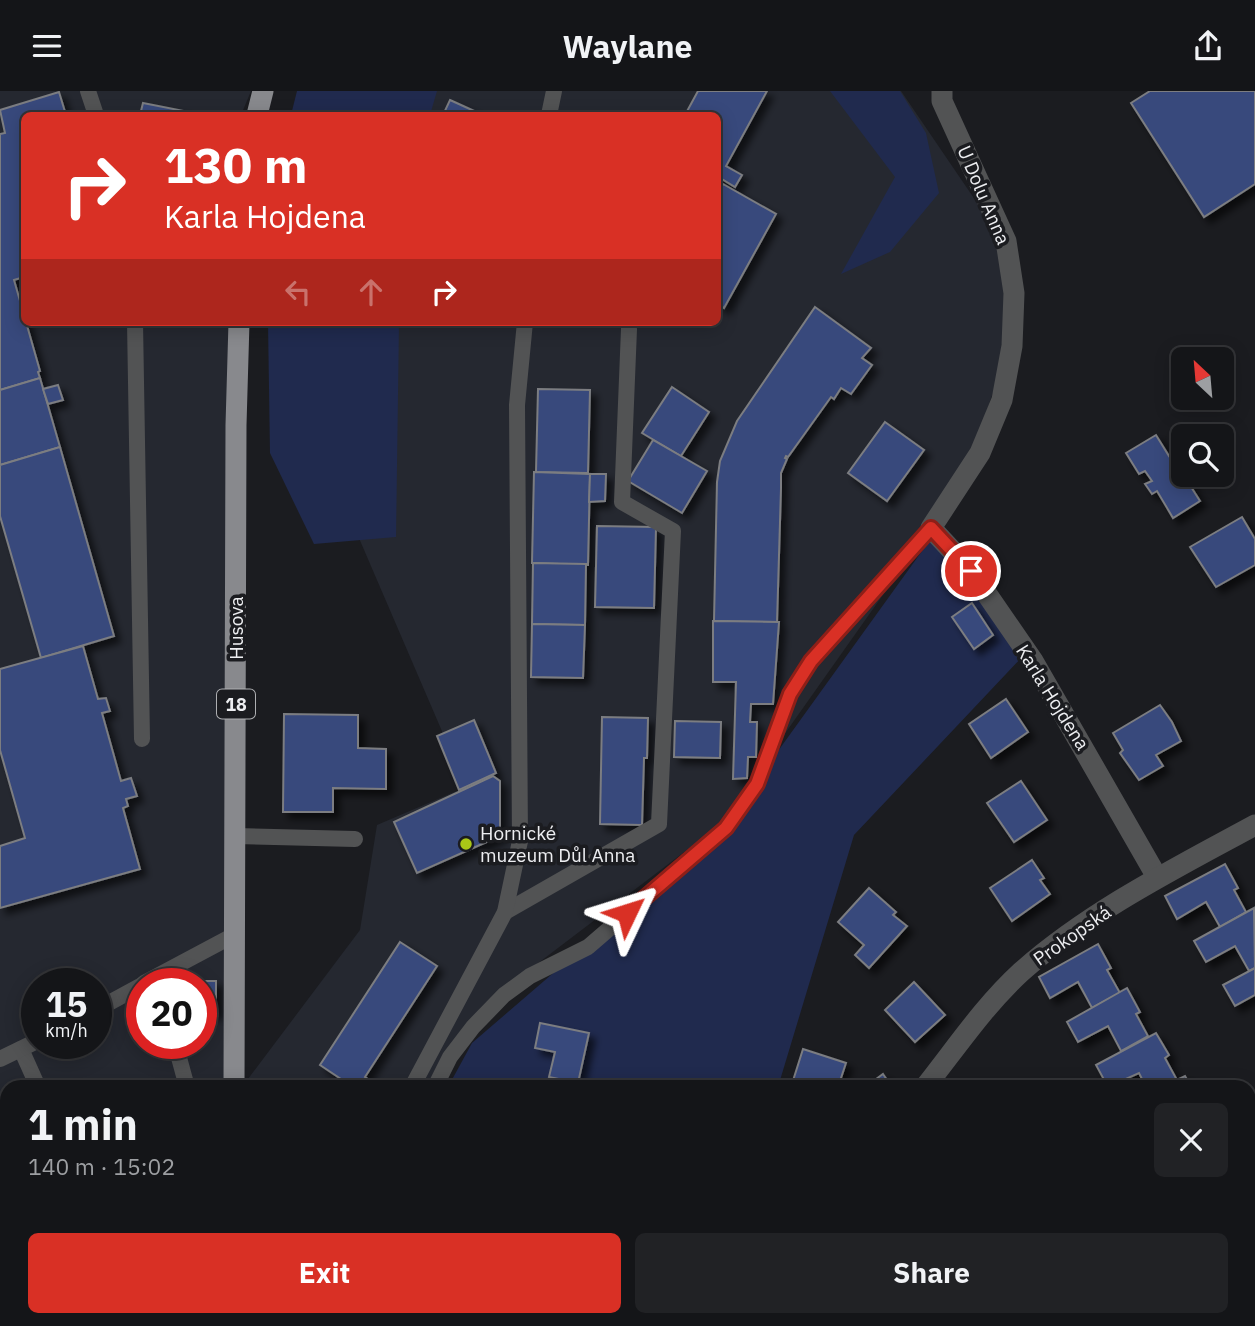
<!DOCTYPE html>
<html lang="en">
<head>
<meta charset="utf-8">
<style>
  body { margin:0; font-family:"IBM Plex Sans",sans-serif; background:#212225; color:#f1f3f6; height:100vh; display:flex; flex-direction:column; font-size:26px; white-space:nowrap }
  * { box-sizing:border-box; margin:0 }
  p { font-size:23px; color:#9d9fa2 }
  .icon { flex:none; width:38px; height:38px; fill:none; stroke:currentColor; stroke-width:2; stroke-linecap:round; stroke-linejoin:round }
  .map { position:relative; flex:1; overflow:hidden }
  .sheet { position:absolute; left:0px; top:989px; width:1256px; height:247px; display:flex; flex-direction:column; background:#141518; border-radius:21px 21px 0 0; box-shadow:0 4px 18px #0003,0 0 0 2px #333437 }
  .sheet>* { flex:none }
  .banner { position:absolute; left:21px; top:21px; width:700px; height:214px; border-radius:10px; box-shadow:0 4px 18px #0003,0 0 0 2px #333437; background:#d93025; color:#fff; overflow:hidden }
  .needle { width:46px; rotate:334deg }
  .tools { position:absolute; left:1171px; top:256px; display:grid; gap:14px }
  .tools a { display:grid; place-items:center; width:63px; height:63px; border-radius:10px; background:#141518; box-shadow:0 4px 18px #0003,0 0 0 2px #333437; font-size:35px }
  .speed { position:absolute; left:21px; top:877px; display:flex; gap:14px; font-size:35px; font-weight:700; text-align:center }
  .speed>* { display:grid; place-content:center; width:91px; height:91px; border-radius:50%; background:#141518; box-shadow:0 4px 18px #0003,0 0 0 2px #333437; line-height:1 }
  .speed small { font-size:18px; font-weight:400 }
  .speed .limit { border:10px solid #d22; background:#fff; color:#111 }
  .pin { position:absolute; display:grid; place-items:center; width:60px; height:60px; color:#fff; margin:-30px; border:4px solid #fff; border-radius:50%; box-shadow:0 2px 7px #0007 }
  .me { position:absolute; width:77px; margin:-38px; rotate:49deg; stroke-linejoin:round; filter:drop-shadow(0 0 5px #0008) }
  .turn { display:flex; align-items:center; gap:24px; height:147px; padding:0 28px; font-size:32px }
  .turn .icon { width:91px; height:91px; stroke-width:2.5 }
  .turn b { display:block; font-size:49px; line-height:60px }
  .lanes { display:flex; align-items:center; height:66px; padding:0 28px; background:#0003; justify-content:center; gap:35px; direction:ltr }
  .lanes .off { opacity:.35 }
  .round { display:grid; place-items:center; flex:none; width:74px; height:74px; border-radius:10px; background:#212225 }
  .overview { display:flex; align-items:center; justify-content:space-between; height:119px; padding:0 28px }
  h1 { font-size:42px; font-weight:800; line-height:52px }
  .action { display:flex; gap:14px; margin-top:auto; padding:14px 28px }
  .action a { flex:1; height:80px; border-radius:10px; background:#d93025; color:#fff; font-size:28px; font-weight:800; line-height:80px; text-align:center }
  .action a+a { background:#212225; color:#f1f3f6 }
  header { display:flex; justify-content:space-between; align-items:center; height:91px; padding:0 28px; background:#141518; font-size:32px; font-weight:800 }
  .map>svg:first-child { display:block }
</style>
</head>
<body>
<header><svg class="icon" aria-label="menu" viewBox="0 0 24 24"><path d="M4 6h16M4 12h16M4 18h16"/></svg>Waylane<svg class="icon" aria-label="share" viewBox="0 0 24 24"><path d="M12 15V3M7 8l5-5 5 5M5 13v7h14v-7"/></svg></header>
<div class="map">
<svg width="1255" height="1235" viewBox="0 0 1255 1235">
  <defs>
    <filter id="shadow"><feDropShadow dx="6" dy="6" stdDeviation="3.5" flood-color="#0009"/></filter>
  </defs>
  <rect width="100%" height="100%" fill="#1b1c20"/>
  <!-- built -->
  <g fill="#252830" fill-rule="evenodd">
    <path d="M0,0h251l-10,24h-217v207h213l-9,765h-221v232h214v7h-221zM37,892h59v60h-59zM142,892h59v60h-59z"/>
    <polygon points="350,0 901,0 1001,147 1006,217 998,287 974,357 943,419 721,733 508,895 431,996 245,996 245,992 360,839 377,734 466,696 337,396 327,231 718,231 718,24 340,24"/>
    <polygon points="233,1229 305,1229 302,1235 233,1235"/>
  </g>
  <!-- green -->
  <g fill="#202a4e">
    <polygon points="297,0 437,0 430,24 291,24"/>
    <polygon points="830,0 900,0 926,42 939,102 890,161 841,183 895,86"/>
    <polygon points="268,231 399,231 396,446 314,453 270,362"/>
    <polygon points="935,442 1024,564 854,744 778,996 448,996 472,952 724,735"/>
    <polygon points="1255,1192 1255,1235 1106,1235 1128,1228 1250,1228 1250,1194"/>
    <polygon points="320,1228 1008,1228 1015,1235 316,1235"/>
  </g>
  <!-- building -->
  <g fill="#38487c" stroke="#7b7d81" stroke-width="2" filter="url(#shadow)">
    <polygon points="698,0 767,0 726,75 742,84 735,96 720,87 718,91 718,24 685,24"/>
    <polygon points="1150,0 1255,0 1255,93 1204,126 1131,12"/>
    <polygon points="59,1 66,24 24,24 24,186 14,189 40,280 38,281 40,287 0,299 0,43 5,42 0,19"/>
    <polygon points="450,9 483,24 443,24"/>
    <polygon points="143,12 194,22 194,24 140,24"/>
    <polygon points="723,93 776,123 724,217 718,213 718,102"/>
    <polygon points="815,216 871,257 862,267 872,274 851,303 841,297 834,308 831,306 788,366 786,365 785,367 787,368 781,382 781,397 777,531 714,530 717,391 720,370 737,330"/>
    <polygon points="40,287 60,356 0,374 0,299"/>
    <polygon points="58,294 63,309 48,313 43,298"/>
    <polygon points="672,296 709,321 681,365 642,342"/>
    <polygon points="538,298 590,299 588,382 536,381"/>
    <polygon points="885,331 924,359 887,410 848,382"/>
    <polygon points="1156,344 1169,365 1183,356 1183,383 1200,383 1188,391 1200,410 1173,427 1157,400 1152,403 1145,393 1152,390 1145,380 1139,383 1126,362"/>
    <polygon points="653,349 707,380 682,422 628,390"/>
    <polygon points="60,356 114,545 41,567 0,425 0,374"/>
    <polygon points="534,381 590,383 588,474 532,472"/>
    <polygon points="590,383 606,383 605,410 589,411"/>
    <polygon points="1242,426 1255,448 1255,474 1216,496 1190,456"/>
    <polygon points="597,435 656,436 654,517 595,516"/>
    <polygon points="533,472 586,473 585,534 532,533"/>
    <polygon points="972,512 993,544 974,558 952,526"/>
    <polygon points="713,530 779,531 773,613 751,613 750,631 757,631 756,666 748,666 747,687 733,688 736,591 713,591"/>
    <polygon points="532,533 585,534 583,587 531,586"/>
    <polygon points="83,555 98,608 106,607 110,620 102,622 121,690 131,687 137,705 126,708 128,715 123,717 140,778 0,817 0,755 25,747 0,659 0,578"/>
    <polygon points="1006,608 1028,641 991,667 969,633"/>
    <polygon points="1160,614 1172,631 1181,650 1156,664 1163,675 1139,689 1120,662 1123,659 1113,642"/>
    <polygon points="284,623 358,624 358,657 386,658 386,698 333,697 333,721 283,721"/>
    <polygon points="602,626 648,627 647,667 644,667 642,734 600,733"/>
    <polygon points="474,629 496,682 459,699 437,645"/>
    <polygon points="675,630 721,631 720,667 674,666"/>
    <polygon points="493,685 500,690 500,745 417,782 394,731"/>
    <polygon points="1021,690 1047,729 1014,751 987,712"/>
    <polygon points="1032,769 1044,787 1040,789 1050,803 1012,830 990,797"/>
    <polygon points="1225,773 1238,797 1234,799 1246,821 1220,836 1206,811 1177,828 1165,805"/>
    <polygon points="869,797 896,821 893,824 907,835 869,877 855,864 864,854 838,831"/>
    <polygon points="1254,817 1255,877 1249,880 1235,855 1206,871 1194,850"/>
    <polygon points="400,851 437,875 365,986 379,996 353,996 320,974"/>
    <polygon points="1098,853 1111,877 1107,879 1120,902 1092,917 1078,891 1050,907 1039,886"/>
    <polygon points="1255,877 1255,904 1235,915 1223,894"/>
    <polygon points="189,890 216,890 216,922 201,921 201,892 189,892"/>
    <polygon points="914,891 945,924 915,951 885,919"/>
    <polygon points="1127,897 1140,921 1136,923 1148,945 1121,960 1108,935 1078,951 1067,931"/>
    <polygon points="540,932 589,942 578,992 549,986 555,961 535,957"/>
    <polygon points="1156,942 1169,964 1165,967 1177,989 1164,996 1146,996 1139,982 1108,996 1096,974"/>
    <polygon points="803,958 846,972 838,996 791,996"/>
    <polygon points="883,983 892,996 869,996 868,994"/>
    <polygon points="1185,985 1191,996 1164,996 1177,989"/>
    <polygon points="1250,1086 1255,1096 1251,1098 1255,1105 1255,1125 1250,1128"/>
    <polygon points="1255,1125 1255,1164 1250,1154 1250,1128"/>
    <polygon points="0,1149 7,1150 7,1199 0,1199"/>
    <rect x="161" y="1228" width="48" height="7"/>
  </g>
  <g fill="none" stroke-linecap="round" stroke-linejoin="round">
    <!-- path -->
    <g stroke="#6d6e71" stroke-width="4.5" stroke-dasharray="5 3.5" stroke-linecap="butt">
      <polyline points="897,1228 910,1235"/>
      <polyline points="875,1235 885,1228"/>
    </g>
    <!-- lane -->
    <g stroke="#525354" stroke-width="16">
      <polyline points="88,0 96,24"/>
      <polyline points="549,24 554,0"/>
      <polyline points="135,231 142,648"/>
      <polyline points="236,745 355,748"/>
      <polyline points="505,821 659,733 673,440 622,411 629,238"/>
      <polyline points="144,892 236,843"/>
      <polyline points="96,919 142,894"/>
      <polyline points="142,938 142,937"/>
      <polyline points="175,952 187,996"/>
      <polyline points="21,958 38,996"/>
      <polyline points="0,968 37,950"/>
      <polyline points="412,996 505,821 520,750 517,314 525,231"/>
      <polyline points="435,996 450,966 473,936 504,904 530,885 588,856 726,737 757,693 790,603 811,570 931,437"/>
      <polyline points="299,1235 302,1228"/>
      <polyline points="315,1235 319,1228"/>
    </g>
    <!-- street -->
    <g stroke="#525354" stroke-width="21">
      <polyline points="942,0 942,10 1006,150 1014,202 1012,255 1002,309 980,362 931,437 971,480 1033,570 1157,786"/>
      <path d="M925,996c31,-39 59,-81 96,-115 69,-61 153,-103 234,-147"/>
      <polyline points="1014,1228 1020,1235"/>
      <polyline points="788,1235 790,1228"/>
    </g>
    <!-- primary -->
    <g stroke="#88898d" stroke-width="21">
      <polyline points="257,24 263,0"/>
      <polyline points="234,996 236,334 239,231"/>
      <polyline points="226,1235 227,1228"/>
    </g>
  </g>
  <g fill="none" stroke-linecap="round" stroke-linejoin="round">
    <!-- route casing -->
    <g stroke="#8d1f18" stroke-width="18">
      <polyline id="route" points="627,822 726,737 757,693 790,603 811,570 931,437 971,480"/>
    </g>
    <!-- route -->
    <use href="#route" stroke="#d93025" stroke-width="12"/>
  </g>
  <!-- markers -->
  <circle fill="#aac717" stroke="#1b1c20" stroke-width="2.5" cx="466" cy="753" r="7"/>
  <g text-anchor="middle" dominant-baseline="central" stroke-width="7" stroke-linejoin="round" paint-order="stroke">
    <!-- shield labels -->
    <rect fill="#1b1c20" stroke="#aeafb2" stroke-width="2" x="217" y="598.5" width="38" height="29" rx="5"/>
    <g font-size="18" font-weight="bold" fill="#edeef1">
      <text x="236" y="613">18</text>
    </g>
    <!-- street labels -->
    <g font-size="19" fill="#edeef1" stroke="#1b1c20">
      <text transform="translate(984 104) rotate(67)">U Dolu Anna</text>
      <text transform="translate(236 537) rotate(-90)">Husova</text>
      <text transform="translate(1053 606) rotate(58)">Karla Hojdena</text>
      <text transform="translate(1072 844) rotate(-35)">Prokopská</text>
    </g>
    <!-- poi labels -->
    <g font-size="19" fill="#edeef1" stroke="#1b1c20" text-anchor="start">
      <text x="480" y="742">Hornické<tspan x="480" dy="22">muzeum Důl Anna</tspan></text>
    </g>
  </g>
</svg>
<div class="tools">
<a><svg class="needle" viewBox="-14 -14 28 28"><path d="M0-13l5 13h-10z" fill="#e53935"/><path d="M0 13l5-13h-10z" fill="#9d9fa2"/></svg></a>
<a><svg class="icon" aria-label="search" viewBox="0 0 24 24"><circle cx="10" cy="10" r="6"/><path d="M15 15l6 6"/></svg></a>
</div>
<div class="speed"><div>15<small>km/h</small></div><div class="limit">20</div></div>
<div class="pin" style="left:971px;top:480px;background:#d93025"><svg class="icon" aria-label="arrive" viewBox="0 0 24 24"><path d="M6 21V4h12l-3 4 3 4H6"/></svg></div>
<svg class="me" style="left:627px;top:822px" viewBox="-20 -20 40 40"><path d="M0-17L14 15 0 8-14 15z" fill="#d93025" stroke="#fff" stroke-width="4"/></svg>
<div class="banner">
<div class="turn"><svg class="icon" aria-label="right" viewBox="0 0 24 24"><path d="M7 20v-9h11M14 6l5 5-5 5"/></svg><div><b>130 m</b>Karla Hojdena</div></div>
<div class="lanes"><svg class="icon off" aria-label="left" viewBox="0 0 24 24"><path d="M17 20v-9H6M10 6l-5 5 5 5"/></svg><svg class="icon off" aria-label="ahead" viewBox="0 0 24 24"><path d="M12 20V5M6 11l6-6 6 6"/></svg><svg class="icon" aria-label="right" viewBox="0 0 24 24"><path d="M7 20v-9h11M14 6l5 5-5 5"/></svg></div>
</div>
<section class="sheet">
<div class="overview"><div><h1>1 min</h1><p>140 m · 15:02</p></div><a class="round"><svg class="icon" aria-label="close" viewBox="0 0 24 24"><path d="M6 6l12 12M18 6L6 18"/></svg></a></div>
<div class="action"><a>Exit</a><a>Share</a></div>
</section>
</div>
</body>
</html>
